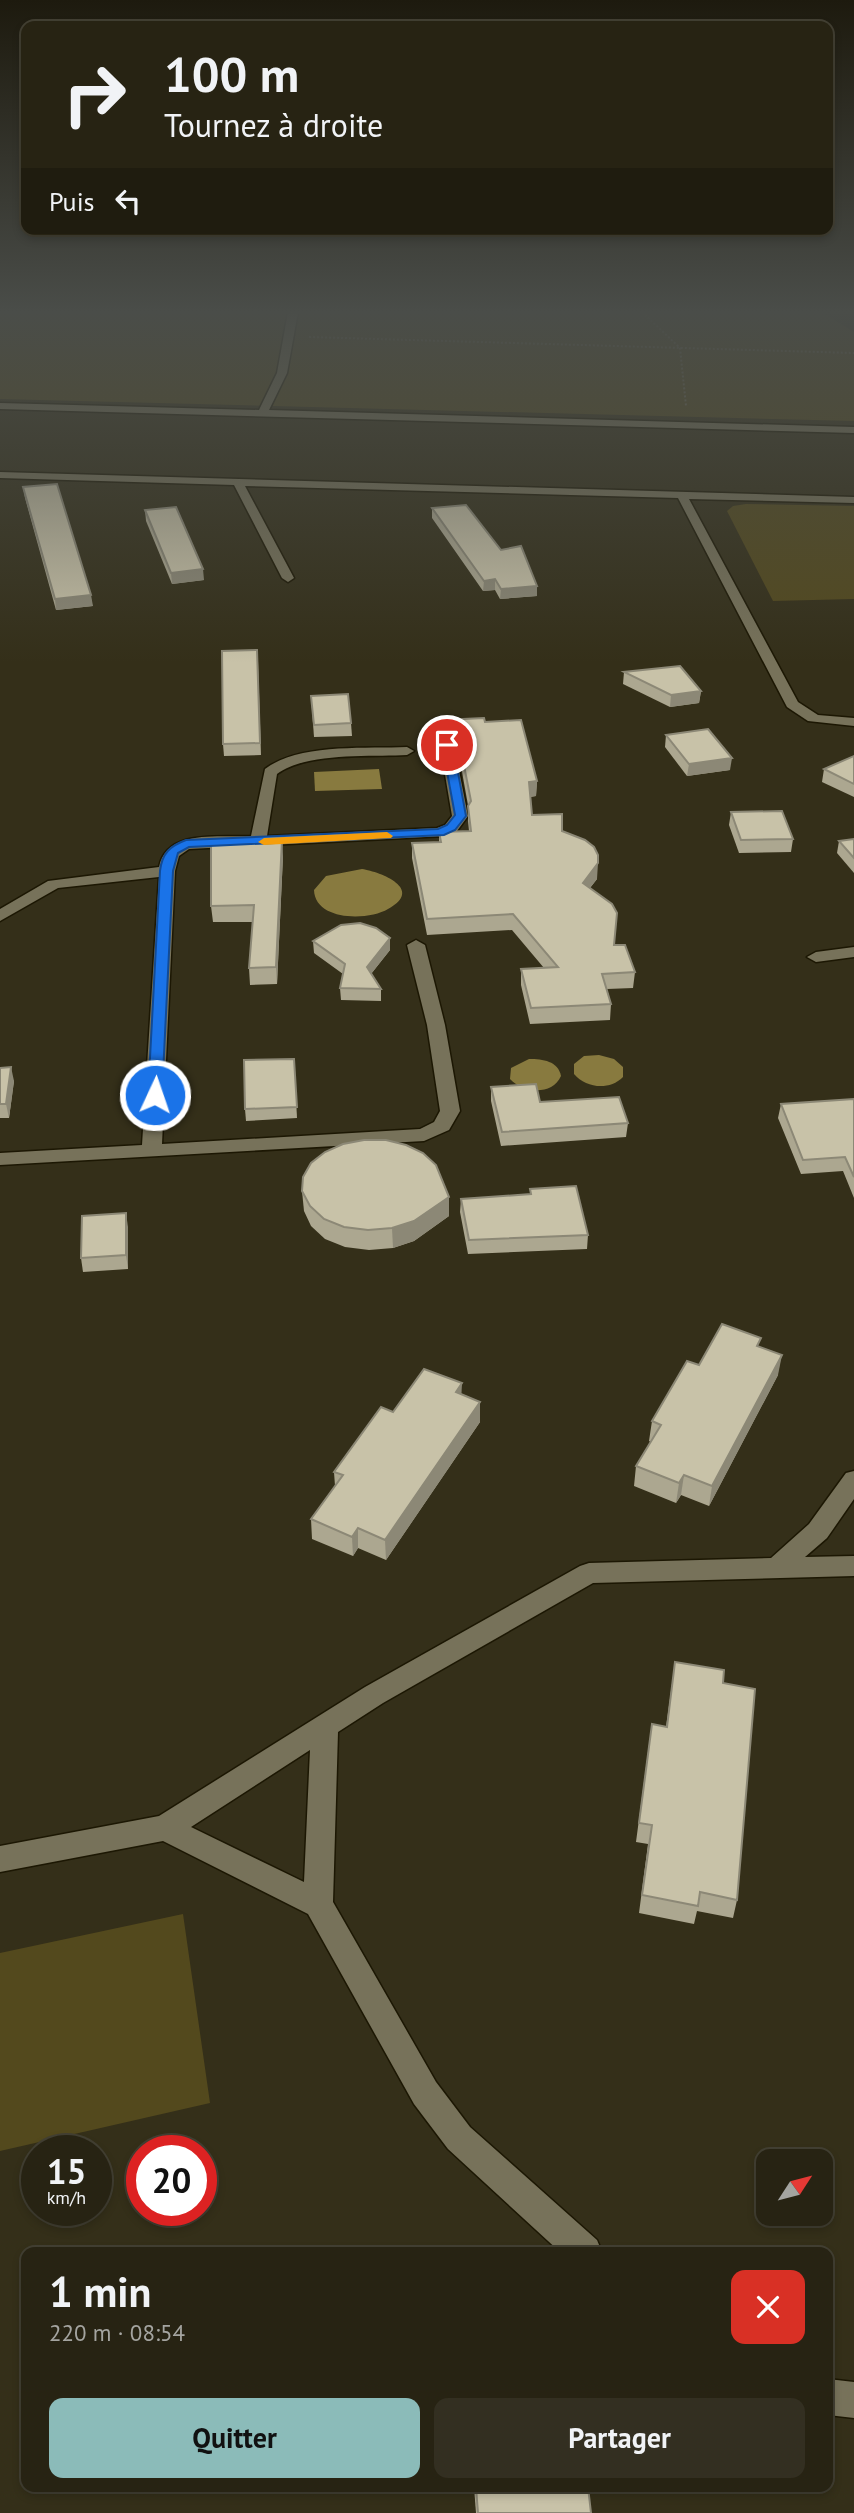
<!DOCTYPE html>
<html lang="fr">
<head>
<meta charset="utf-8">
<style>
  body { margin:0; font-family:"PT Sans",sans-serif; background:#332f21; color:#f1f3f6; height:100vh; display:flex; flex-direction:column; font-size:26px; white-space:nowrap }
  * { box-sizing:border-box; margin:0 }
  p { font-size:23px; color:#a4a4a0 }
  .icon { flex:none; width:38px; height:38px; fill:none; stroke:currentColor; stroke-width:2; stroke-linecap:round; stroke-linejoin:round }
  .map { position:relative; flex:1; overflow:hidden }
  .panel { position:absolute; left:21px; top:2247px; width:812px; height:245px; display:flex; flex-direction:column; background:#272313; border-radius:14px; box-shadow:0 4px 10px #0003,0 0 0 2px #434033 }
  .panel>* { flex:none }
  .banner { position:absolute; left:21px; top:21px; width:812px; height:214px; border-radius:14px; box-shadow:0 4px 10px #0003,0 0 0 2px #434033; background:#272313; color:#f1f3f6; overflow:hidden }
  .needle { width:46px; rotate:54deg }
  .tools { position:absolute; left:756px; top:2149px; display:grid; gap:14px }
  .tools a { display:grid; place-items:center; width:77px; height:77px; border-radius:14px; background:#272313; box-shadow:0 4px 10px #0003,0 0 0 2px #434033; font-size:35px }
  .speed { position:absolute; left:21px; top:2135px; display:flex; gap:14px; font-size:35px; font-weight:700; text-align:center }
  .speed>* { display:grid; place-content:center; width:91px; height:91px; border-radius:50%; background:#272313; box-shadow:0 4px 10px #0003,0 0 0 2px #434033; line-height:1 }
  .speed small { font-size:18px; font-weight:400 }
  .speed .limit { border:10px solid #d22; background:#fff; color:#111 }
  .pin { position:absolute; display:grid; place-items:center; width:60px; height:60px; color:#fff; margin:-30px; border:4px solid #fff; border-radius:50%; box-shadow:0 2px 7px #0007 }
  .me { position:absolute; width:77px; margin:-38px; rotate:3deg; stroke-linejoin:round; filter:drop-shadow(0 0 5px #0008) }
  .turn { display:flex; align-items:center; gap:24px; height:147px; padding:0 28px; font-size:32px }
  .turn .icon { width:91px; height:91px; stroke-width:2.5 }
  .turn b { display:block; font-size:49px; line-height:60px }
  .then { display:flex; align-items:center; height:66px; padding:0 28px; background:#0003; gap:14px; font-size:26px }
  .round { display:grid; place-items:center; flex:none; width:74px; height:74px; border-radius:14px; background:#332f21 }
  .overview { display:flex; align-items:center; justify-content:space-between; height:119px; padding:0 28px }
  h1 { font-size:42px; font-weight:800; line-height:52px }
  .cta { display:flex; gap:14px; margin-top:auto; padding:14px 28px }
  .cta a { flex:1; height:80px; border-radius:14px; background:#8bbbb9; color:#111; font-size:28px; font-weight:800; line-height:80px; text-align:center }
  .cta a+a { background:#332f21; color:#f1f3f6 }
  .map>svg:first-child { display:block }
</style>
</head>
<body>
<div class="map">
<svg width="854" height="2513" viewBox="0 0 854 2513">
  <rect width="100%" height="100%" fill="#342f19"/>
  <!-- green -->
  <g fill="#53491d">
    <polygon points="0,312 822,312 854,332 854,421 0,399"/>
    <polygon points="746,504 854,506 854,599 773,601 727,511 733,506"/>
    <polygon points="183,1914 210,2103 0,2151 0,1953"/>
  </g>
  <!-- water -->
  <g fill="#887a3f">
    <polygon points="379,769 382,789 315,791 314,772"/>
    <path d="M362,869c19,3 63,20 26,40 -20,12 -73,12 -74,-19l12,-14z"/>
    <path d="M599,1055l15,4 9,8v10c-14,14 -37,11 -49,-3v-10l10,-8z"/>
    <path d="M529,1059c14,0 29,2 32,17 -9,20 -38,17 -51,3l1,-11z"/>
  </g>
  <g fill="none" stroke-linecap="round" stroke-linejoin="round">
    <!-- minor casing -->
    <g stroke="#1c1703" stroke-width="3">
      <g id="minor">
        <polygon points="288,312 298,312 287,373 269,410 854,427 854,433 0,409 0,403 259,410 277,373"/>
        <polygon points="0,472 854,497 854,503 689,499 798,702 818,715 854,718 854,726 808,721 787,707 678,498 245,486 294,578 288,582 282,578 234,485 0,478"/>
        <path d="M447,741l7,4 14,71 -11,15 -11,5 -257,13 -10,7 -4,15 -13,273 258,-15 14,-7 6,-11 -13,-86 -20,-80 9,-5 9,5 20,80 15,86 -11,19 -25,11 -424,24v-12l142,-8 17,-268 -101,11 -58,33v-12l48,-28 111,-14c8,-39 62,-29 92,-31l14,-67c34,-26 100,-20 142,-22l7,4 -7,4c-36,2 -101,-3 -130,19l-10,62 170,-8 8,-3 7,-9 -12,-71z"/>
        <polygon points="854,947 854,957 816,962 807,957 816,952"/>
        <path d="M854,1471v28l-27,39 -22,19 49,-1v20l-261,7 -210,120 -45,29 -5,170 103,180 34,45 127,113 5,12h-42l-112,-103 -34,-45 -106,-190 -145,-73 -163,31v-26l159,-30 206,-129 215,-121 9,-3 182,-5 38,-34 37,-51zM310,1750l-6,132 -113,-55z"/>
        <polygon points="828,2379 854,2382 854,2418 828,2415"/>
      </g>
    </g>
    <!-- path -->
    <g stroke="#726e5b" stroke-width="2" stroke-dasharray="2 2" stroke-linecap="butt">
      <polyline points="642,312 680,348 686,406"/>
      <polyline points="309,337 854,353"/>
    </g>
    <!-- minor -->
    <use href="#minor" fill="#77725a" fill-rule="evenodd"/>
  </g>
  <!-- wall -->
  <g fill="#aca790">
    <polygon points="23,487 93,606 56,610 25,498"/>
    <polygon points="432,508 501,550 537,586 537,596 500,599 495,590 483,591 432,518"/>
    <polygon points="145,510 204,580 172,584 146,521"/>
    <polygon points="258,662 261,755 224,756 223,744"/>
    <polygon points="624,672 701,691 699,703 670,707 623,684"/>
    <polygon points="311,696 351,723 352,736 314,737"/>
    <polygon points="442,720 485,722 537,781 536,796 530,797 532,815 562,831 597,879 590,888 614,945 635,972 633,988 607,989 611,1004 610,1020 530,1024 521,985 521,969 544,968 512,930 427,935 412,858 412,843 439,842 439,832 469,831 468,821 468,805 457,744 448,739 444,740 442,735"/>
    <polygon points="666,735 730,770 687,776 665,747"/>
    <polygon points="854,756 854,797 822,782 824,769"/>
    <polygon points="731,812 793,839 791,852 739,853 729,825"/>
    <polygon points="854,839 854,873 837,853 839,841"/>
    <polygon points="283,856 277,984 250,985 249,968 253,922 213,922 211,906"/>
    <polygon points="390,938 390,950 371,974 381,989 381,1001 341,1000 340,988 343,974 314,953 313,941"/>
    <polygon points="294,1059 297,1118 246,1121 245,1109"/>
    <polygon points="0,1068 14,1081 9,1118 0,1118"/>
    <polygon points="491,1087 540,1102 628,1123 626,1137 501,1146 491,1101"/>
    <polygon points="854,1099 854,1198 843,1171 801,1174 778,1118 781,1104"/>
    <polygon points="530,1189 588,1235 587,1249 468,1254 460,1212 461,1199 530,1194"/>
    <polygon points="302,1191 449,1216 414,1241 393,1248 369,1250 345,1247 325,1239 311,1226 304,1211"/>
    <polygon points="128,1227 128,1269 83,1272 81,1258"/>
    <polygon points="760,1347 778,1375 709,1506 681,1495 676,1503 634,1486 636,1466 651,1442 649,1441 652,1421 699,1365"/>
    <polygon points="462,1394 480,1402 480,1422 386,1560 358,1548 353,1556 312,1539 311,1519 335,1486 334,1472 393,1412"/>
    <polygon points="675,1662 723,1683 737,1900 733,1918 697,1911 694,1924 639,1913 648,1844 636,1842 649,1744 666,1727"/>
    <polygon points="474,2487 588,2487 591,2513 476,2513"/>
  </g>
  <!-- shaded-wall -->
  <g fill="#8c8876">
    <polygon points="203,569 204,580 172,584 171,573"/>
    <polygon points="495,579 495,590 483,591 484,581"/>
    <polygon points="537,586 537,596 500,599 501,589"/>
    <polygon points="91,595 93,606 56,610 55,599"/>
    <polygon points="701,691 699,703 670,707 671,695"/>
    <polygon points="448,724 448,739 444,740 444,725"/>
    <polygon points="732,758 730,770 687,776 689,764"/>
    <polygon points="537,781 536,796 529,797 529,782"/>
    <polygon points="282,839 283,856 277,984 276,967"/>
    <polygon points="598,863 597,879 582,898 583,883"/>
    <polygon points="390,938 390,950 367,979 367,967"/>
    <polygon points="11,1067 14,1081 9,1118 6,1104"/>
    <polygon points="449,1197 449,1216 414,1241 393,1248 392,1228"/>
    <polygon points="126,1213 128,1227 128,1269 126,1255"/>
    <polygon points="782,1355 778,1375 709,1506 712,1486"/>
    <polygon points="462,1383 461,1403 456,1392"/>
    <polygon points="480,1402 480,1422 386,1560 385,1540"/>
    <polygon points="684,1475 681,1495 676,1503 679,1483"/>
    <polygon points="358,1528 358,1548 353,1556 352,1537"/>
  </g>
  <!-- building -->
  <g fill="#c8c2a8" stroke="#8c8876" stroke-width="2">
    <polygon points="57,484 91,595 55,599 23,487"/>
    <polygon points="466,505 501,550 521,546 537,586 501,589 495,579 484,581 432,508"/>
    <polygon points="176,507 203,569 171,573 145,510"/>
    <polygon points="257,650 260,743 223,744 222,651"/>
    <polygon points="680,666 701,691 671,695 624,672"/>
    <polygon points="348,694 351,723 314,725 311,696"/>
    <polygon points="484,718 485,722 521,720 537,781 529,782 532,815 562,814 562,831 585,840 594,847 598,855 598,863 583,883 612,904 617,913 614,945 625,945 635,972 602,974 611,1004 531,1008 521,969 558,967 513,914 427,919 412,843 441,842 439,832 471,831 468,806 471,801 457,730 448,724 444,725 442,720"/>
    <polygon points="708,729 732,758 689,764 666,735"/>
    <polygon points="854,756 854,784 824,769"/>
    <polygon points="782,811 793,839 741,840 731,812"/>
    <polygon points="282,839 276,967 249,968 254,905 211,906 211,842"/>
    <polygon points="854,839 854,858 839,841"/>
    <polygon points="360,923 376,928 390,938 367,967 381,989 340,988 345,964 313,941 341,925"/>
    <polygon points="294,1059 297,1107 245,1109 244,1060"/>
    <polygon points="11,1067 6,1104 0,1104 0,1068"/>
    <polygon points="536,1084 540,1102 619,1097 628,1123 502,1132 491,1087"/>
    <polygon points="854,1099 854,1177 845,1157 803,1160 781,1104"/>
    <polygon points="364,1140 386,1140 406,1145 423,1153 436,1165 449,1197 414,1221 392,1228 368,1230 344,1227 324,1219 310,1206 302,1191 303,1177 311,1163 325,1152 343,1144"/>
    <polygon points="576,1186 588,1235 469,1240 461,1199 531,1194 530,1189"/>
    <polygon points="126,1213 126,1255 81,1258 82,1216"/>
    <polygon points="722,1324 761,1338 757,1346 782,1355 712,1486 684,1475 679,1483 636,1466 661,1425 652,1421 687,1361 699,1365"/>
    <polygon points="424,1369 462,1383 456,1392 480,1402 385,1540 358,1528 352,1537 311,1519 343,1475 334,1472 381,1407 393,1412"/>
    <polygon points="675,1662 724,1670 723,1683 755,1689 737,1900 700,1892 698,1906 642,1895 652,1825 639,1823 652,1724 667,1727"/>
    <polygon points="476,2487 588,2487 591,2513 478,2513"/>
  </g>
  <!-- sky -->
  <linearGradient id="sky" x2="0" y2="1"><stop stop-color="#1d1a0e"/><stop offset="0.47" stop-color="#4a4d49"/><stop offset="1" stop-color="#4a4d49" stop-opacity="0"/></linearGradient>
  <rect width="854" height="663" fill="url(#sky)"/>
  <!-- route -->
  <path fill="#1a73e8" stroke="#114b97" stroke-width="2" d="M447,742l6,3 13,71 -11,14 -11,5 -255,12 -11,6 -5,18 -11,224 -2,3h-10l-2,-3 12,-224c2,-18 10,-25 26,-31l252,-11 9,-4 8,-10 -13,-70z"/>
  <!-- slow -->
  <polygon fill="#f59e0b" points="387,832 393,836 391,838 264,845 258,842 264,838"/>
</svg>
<div class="tools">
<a><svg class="needle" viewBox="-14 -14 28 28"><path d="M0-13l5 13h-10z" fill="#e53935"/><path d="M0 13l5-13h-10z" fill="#a4a4a0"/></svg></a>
</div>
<div class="speed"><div>15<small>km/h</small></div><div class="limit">20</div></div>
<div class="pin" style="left:447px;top:745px;background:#d93025"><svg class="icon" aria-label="arrive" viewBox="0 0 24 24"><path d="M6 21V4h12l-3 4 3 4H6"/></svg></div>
<svg class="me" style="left:155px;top:1095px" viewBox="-20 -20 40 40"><circle r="17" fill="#1a73e8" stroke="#fff" stroke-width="3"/><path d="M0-11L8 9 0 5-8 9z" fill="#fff"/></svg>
<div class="banner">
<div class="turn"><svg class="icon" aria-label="right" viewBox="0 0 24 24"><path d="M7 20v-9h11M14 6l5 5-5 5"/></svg><div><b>100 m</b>Tournez à droite</div></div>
<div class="then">Puis<svg class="icon" aria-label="left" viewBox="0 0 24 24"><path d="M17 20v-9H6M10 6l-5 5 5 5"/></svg></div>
</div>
<section class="panel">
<div class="overview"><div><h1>1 min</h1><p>220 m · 08:54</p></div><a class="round" style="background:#d93025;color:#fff"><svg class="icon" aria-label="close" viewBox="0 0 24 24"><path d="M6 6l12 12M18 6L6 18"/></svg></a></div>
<div class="cta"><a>Quitter</a><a>Partager</a></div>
</section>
</div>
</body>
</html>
